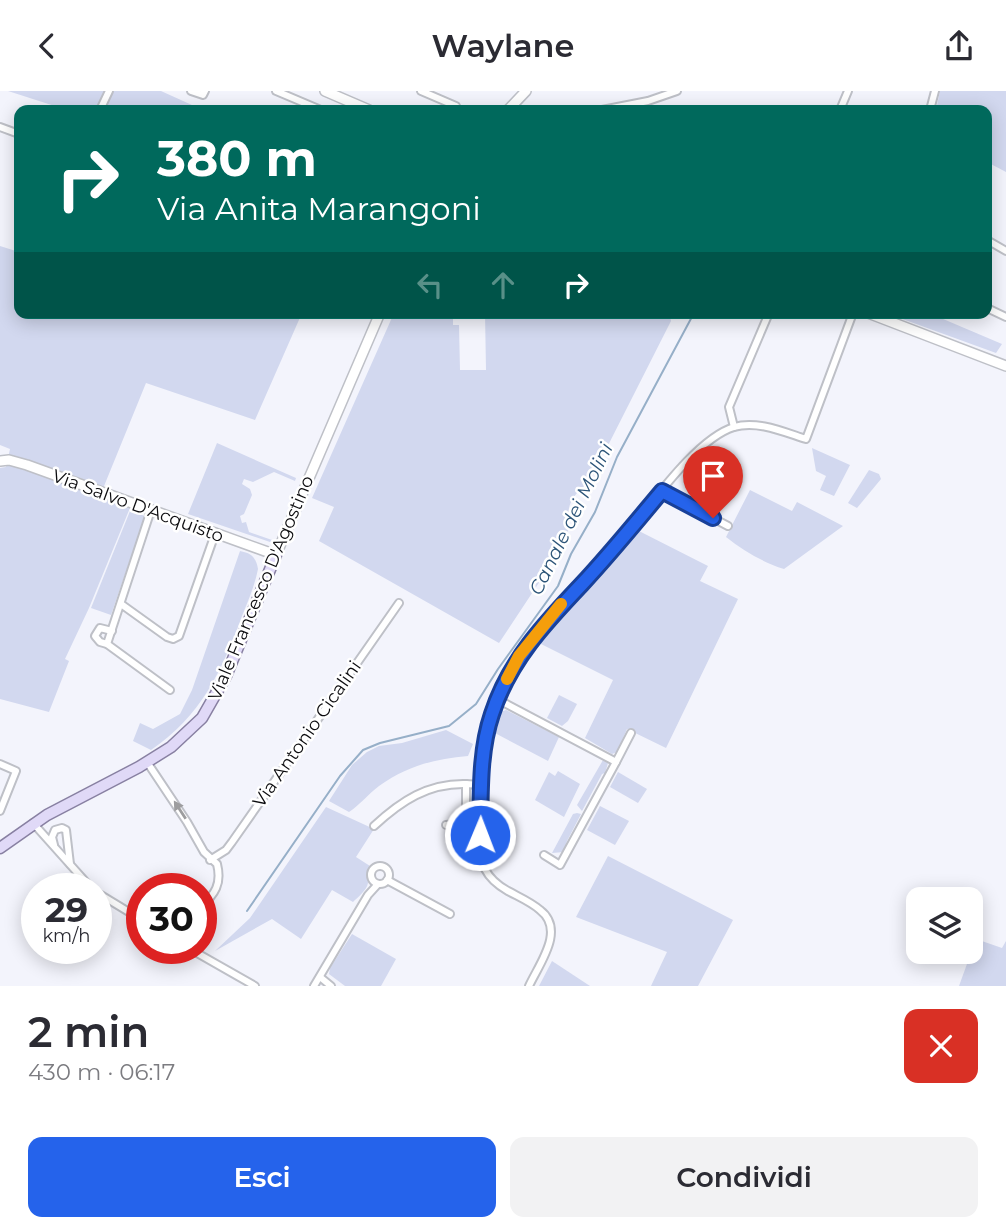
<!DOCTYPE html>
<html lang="it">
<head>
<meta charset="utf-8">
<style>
  body { margin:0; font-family:Montserrat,sans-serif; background:#f2f2f3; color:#2b2b33; height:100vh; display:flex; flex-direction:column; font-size:26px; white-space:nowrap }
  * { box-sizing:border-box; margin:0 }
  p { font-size:23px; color:#7c7c81 }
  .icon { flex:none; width:38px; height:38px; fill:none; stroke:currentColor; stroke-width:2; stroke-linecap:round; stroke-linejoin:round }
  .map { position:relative; height:895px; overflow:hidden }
  .drawer { display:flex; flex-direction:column; background:#fff; flex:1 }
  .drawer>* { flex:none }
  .hud { position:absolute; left:14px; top:14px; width:978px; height:214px; border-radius:14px; box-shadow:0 4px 18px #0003; background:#00695c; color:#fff; overflow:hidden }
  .tools { position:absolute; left:906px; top:796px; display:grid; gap:14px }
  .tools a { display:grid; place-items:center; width:77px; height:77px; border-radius:14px; background:#fff; box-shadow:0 4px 18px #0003; font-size:35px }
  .speed { position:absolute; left:21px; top:782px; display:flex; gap:14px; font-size:35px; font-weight:700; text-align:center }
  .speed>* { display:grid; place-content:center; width:91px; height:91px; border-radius:50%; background:#fff; box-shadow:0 4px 18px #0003; line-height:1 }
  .speed small { font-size:18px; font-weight:400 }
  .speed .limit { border:10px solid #d22; background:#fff; color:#111 }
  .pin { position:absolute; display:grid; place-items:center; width:60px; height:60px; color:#fff; margin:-72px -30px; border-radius:50% 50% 50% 0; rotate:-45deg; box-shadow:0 0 7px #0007 }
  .pin .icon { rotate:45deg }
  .me { position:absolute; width:77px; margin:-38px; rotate:1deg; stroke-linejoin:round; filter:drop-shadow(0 0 5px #0008) }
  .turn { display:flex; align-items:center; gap:24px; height:147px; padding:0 28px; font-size:32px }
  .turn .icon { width:91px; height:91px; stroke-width:2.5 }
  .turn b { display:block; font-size:49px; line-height:60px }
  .lanes { display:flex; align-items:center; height:66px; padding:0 28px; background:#0003; justify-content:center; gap:35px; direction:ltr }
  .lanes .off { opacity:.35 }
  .round { display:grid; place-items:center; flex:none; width:74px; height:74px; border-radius:14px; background:#f2f2f3 }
  .summary { display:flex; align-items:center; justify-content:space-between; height:119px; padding:0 28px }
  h1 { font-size:42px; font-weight:600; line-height:52px }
  .action { display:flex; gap:14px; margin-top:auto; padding:14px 28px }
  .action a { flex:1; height:80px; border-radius:14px; background:#2563eb; color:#fff; font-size:28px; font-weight:600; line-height:80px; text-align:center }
  .action a+a { background:#f2f2f3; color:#2b2b33 }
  header { display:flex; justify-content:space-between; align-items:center; height:91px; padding:0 28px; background:#fff; font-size:32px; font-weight:600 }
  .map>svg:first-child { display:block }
</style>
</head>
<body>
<header><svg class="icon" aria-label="back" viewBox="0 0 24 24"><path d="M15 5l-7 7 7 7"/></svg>Waylane<svg class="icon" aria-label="share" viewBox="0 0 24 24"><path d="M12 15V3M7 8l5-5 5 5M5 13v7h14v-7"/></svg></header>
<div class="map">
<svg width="1006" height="895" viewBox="0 0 1006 895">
  <rect width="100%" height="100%" fill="#f3f4fc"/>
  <!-- green -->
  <g fill="#d2d8ef">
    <polygon points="8,0 161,0 203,19 67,19"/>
    <polygon points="940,0 1006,0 1006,81 987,71 987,19 936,19"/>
    <polygon points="0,155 19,161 19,222 302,222 255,329 146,292 102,400 132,412 89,517 65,568 69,570 49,621 0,608 0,377 6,376 10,358 0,354"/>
    <path d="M394,222h59v12h6l1,45h26l-1,-57h184l2,8 -81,160c-16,13 -26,24 -20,46l-24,45 -47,71 -180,-102 15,-34 -22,-9z"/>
    <polygon points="886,222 929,222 1002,253 996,262"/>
    <polygon points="217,352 296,387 295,390 274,381 253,391 244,388 242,393 250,398 252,404 244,423 240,425 242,432 246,431 249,441 272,449 270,451 188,423"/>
    <polygon points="812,357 850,374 834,405 820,399 826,385 816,380"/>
    <polygon points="869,379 879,383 881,388 857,417 848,412"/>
    <path d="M750,399l42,21 5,-9 46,24 -59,43c-22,-7 -40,-18 -58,-32z"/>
    <polygon points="130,420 145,425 111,524 91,517"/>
    <polygon points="637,439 708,475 700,490 738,508 666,657 627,638 617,661 612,663 585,647 613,589 539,552 538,546"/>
    <path d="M240,460c11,2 16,6 18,18 -3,16 -10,32 -16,47 -20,55 -41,100 -91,134l-18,-9 7,-18 13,6 27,-15 12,-24z"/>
    <polygon points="559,604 577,613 568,630 562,635 547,627"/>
    <polygon points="506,619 559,646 548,670 493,641 498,622"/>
    <path d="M446,639l27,14 -5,12c-34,3 -61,10 -89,30 -11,8 -19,19 -30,26l-20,-11 23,-36 15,-13 12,-6 23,-3z"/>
    <polygon points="603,669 608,672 605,682 602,683 582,720 577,714"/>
    <polygon points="558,680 580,693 564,726 535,709 549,681 555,685"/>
    <polygon points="618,681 647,698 638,712 610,696"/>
    <polygon points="600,715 629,730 615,754 587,739"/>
    <path d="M326,716l48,22 -18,28 14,9c-4,7 0,10 -2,17 -1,7 -10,14 -15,19l-21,-12 -31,49 -29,-20 -57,32 35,-33z"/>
    <polygon points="577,722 581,723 567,750 564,761 552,762 573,723"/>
    <polygon points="608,765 733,829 698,895 651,895 667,861 576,826"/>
    <polygon points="352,843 396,868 381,895 345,895 329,883 330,877"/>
    <polygon points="976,848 1002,857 1006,850 1006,895 959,895"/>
    <polygon points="552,870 590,895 539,895"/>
  </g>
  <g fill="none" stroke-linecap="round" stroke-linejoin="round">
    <!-- stream -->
    <polyline stroke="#96afc8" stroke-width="2" points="247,820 340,685 363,659 380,652 449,635 476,613 498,578 558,495 571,463 595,421 617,366 694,222"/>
    <!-- street casing -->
    <g stroke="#bec0c7" stroke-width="10">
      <g id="street">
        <polyline points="191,0 203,4 205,0"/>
        <polyline points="276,0 321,19"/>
        <polyline points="421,0 456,15"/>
        <polyline points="100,19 109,0"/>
        <polyline points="602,19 648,10 677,0"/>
        <polyline points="840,19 848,0"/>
        <polyline points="930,19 935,0"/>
        <polyline points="0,36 19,43"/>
        <polyline points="987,149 1006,160"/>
        <polyline points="987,217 1006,226"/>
        <polyline points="734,336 729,316 769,222"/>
        <polyline points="662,400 728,435"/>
        <polyline points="121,513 167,546 173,548 179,545 215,443"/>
        <polyline points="112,540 100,537 95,545 100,551 107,553 170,599"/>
        <polyline points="107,553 151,419"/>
        <polyline points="497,608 616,671 560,774 544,764"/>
        <path d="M147,671l40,60 17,30 13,12c5,20 -2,30 -16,43"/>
        <polyline points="616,671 631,642"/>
        <polyline points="0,673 16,680 0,720"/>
        <polyline points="33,732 92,798"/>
        <polyline points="446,734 466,732 466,693 481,694"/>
        <path d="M374,735c27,-25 54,-43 92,-42"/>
        <polyline points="54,754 52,746 55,739 62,737 66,739 70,773"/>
        <polyline points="210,769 226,759 232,751 399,512"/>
        <circle cx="380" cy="784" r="9"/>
        <polyline points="387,789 450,823"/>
        <polyline points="96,801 142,829"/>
        <polyline points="190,858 255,895"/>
        <polyline points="320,886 331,895"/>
        <polyline points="314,895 368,804 378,793"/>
        <path d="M529,895c10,-22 37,-56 11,-76 -9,-8 -21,-13 -32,-19 -9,-5 -18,-12 -23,-22 -7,-15 -5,-36 -4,-52 1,-46 3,-88 21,-130 26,-59 79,-101 120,-148 27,-31 73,-100 112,-112 23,-7 50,5 72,12l47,-126"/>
      </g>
    </g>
    <!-- secondary casing -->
    <g stroke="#bec0c7" stroke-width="12">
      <g id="secondary">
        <polyline points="325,0 369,19"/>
        <polyline points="508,19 526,0"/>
        <polyline points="868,222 1006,275"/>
        <polyline points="0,370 9,369 27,374 276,464 380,222"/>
      </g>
    </g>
    <!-- primary casing -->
    <g stroke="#8880a2" stroke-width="13">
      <polyline id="primary" points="0,757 47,724 139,676 171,656 202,627 226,585 276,464"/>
    </g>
    <!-- street -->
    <use href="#street" stroke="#fff" stroke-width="6"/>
    <!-- secondary -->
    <use href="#secondary" stroke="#fff" stroke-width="9"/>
    <!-- primary -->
    <use href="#primary" stroke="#e0d9f7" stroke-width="10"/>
  </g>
  <!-- one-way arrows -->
  <defs><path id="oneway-solid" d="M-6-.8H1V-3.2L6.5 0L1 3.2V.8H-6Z" transform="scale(1.75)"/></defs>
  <use fill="#9d9d9f" href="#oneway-solid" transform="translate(180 719) rotate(-123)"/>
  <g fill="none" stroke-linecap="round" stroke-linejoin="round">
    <!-- route casing -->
    <g stroke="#184099" stroke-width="18">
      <path id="route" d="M480,744c1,-40 -1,-83 12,-121 17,-53 53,-91 90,-130 28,-30 54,-62 80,-93l51,27"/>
    </g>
    <!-- route -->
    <use href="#route" stroke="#2563eb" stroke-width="12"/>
    <!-- slow -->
    <polyline stroke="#f59e0b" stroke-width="12" points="507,588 519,565 561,513"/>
  </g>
  <g text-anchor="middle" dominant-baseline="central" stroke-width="5" stroke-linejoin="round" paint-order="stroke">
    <!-- street labels -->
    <g font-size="18" fill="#0b0b0e" stroke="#fff">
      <text transform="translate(138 415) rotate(20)">Via Salvo D'Acquisto</text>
      <text transform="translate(261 497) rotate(-67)">Viale Francesco D'Agostino</text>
      <text transform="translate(307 643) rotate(-55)">Via Antonio Cicalini</text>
    </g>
    <!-- water labels -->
    <g font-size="19" font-style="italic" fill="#2c5478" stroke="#fff">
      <text transform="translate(571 428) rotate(-64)">Canale dei Molini</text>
    </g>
  </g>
</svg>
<div class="tools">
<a><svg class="icon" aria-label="layers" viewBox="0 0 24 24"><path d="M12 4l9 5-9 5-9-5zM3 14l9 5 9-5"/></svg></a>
</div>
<div class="speed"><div>29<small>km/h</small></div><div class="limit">30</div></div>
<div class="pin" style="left:713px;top:427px;background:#d93025"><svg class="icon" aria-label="arrive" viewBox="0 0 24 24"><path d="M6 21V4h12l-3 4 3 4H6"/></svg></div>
<svg class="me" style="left:480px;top:744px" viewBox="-20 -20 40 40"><circle r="17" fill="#2563eb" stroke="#fff" stroke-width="3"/><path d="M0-11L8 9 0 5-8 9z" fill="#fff"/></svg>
<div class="hud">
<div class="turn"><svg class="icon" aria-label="right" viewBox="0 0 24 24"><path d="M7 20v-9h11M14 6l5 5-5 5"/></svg><div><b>380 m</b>Via Anita Marangoni</div></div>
<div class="lanes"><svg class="icon off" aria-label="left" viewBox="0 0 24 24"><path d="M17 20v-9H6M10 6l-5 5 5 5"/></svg><svg class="icon off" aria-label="ahead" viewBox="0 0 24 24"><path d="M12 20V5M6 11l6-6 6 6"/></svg><svg class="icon" aria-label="right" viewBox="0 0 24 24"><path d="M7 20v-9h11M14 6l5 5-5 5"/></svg></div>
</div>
</div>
<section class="drawer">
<div class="summary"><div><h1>2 min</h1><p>430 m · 06:17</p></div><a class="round" style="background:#d93025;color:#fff"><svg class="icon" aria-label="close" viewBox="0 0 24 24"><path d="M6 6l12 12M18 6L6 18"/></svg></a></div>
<div class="action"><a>Esci</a><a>Condividi</a></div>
</section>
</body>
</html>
